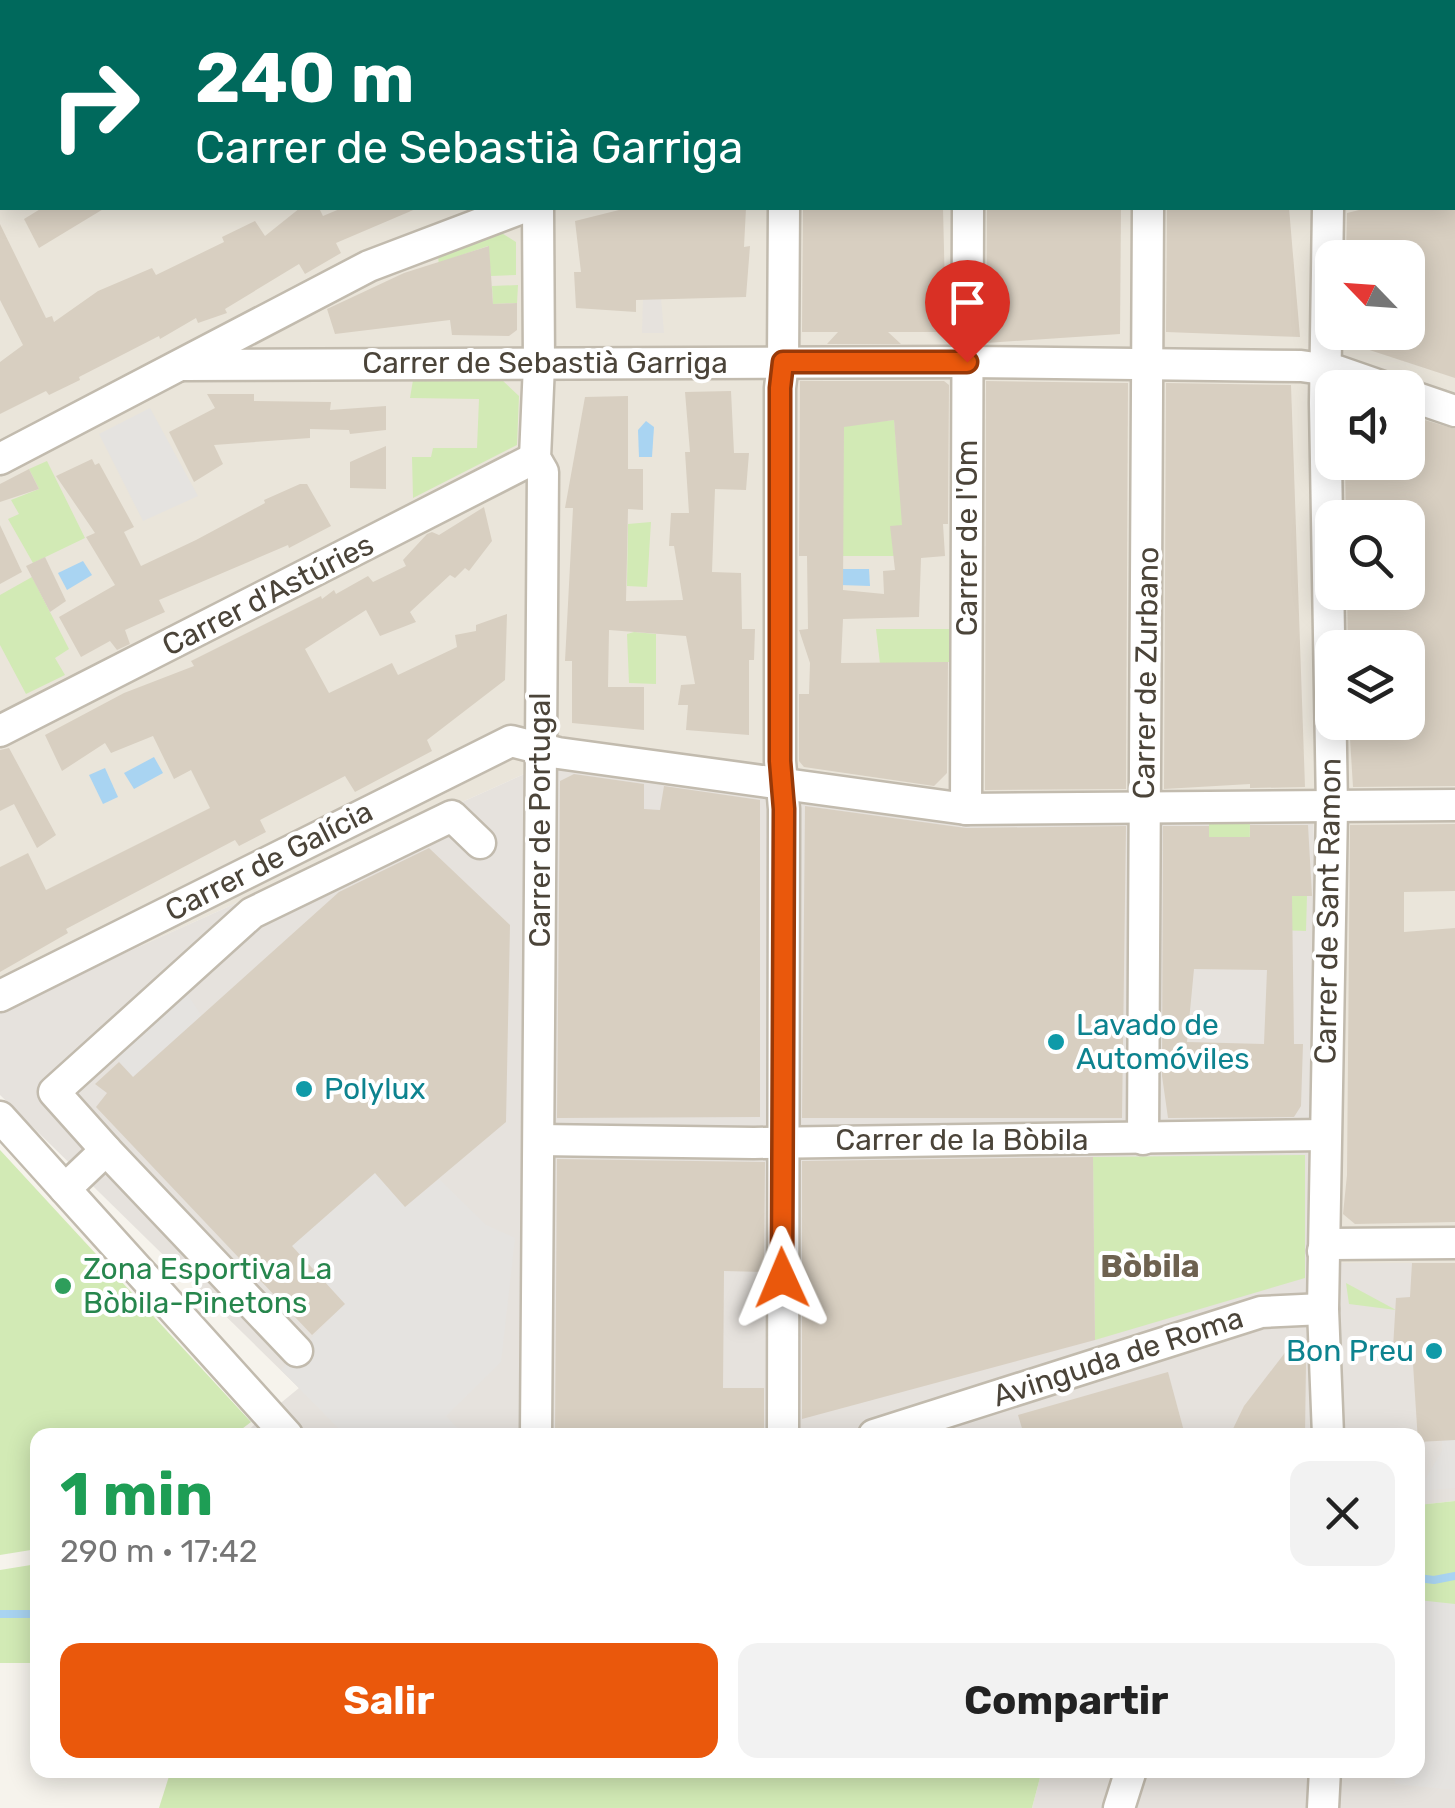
<!DOCTYPE html>
<html lang="es">
<head>
<meta charset="utf-8">
<style>
  body { margin:0; font-family:Rubik,sans-serif; background:#f2f2f2; color:#222; height:100vh; display:flex; flex-direction:column; font-size:38px; white-space:nowrap }
  * { box-sizing:border-box; margin:0 }
  p { font-size:32px; color:#767676 }
  .icon { flex:none; width:55px; height:55px; fill:none; stroke:currentColor; stroke-width:2; stroke-linecap:round; stroke-linejoin:round }
  .map { position:relative; flex:1; overflow:hidden }
  .details { position:absolute; left:30px; top:1428px; width:1395px; height:350px; display:flex; flex-direction:column; background:#fff; border-radius:20px; box-shadow:0 5px 25px #0003 }
  .details>* { flex:none }
  .banner { position:absolute; left:0px; top:0px; width:1455px; height:210px; box-shadow:0 5px 25px #0003; background:#00695c; color:#fff; overflow:hidden }
  .needle { width:65px; rotate:295deg }
  .fabs { position:absolute; left:1315px; top:240px; display:grid; gap:20px }
  .fabs a { display:grid; place-items:center; width:110px; height:110px; border-radius:20px; background:#fff; box-shadow:0 5px 25px #0003; font-size:50px }
  .pin { position:absolute; display:grid; place-items:center; width:85px; height:85px; color:#fff; margin:-102px -42px; border-radius:50% 50% 50% 0; rotate:-45deg; box-shadow:0 0 10px #0007 }
  .pin .icon { rotate:45deg }
  .me { position:absolute; width:110px; margin:-55px; rotate:359deg; stroke-linejoin:round; filter:drop-shadow(0 0 8px #0008) }
  .turn { display:flex; align-items:center; gap:35px; height:210px; padding:0 30px; font-size:45px }
  .turn .icon { width:130px; height:130px; stroke-width:2.5 }
  .turn b { display:block; font-size:70px; line-height:85px }
  .round { display:grid; place-items:center; flex:none; width:105px; height:105px; border-radius:20px; background:#f2f2f2 }
  .summary { display:flex; align-items:center; justify-content:space-between; height:170px; padding:0 30px }
  h1 { font-size:60px; font-weight:700; line-height:75px; color:#1e9e55 }
  .cta { display:flex; gap:20px; margin-top:auto; padding:20px 30px }
  .cta a { flex:1; height:115px; border-radius:20px; background:#ea580c; color:#fff; font-size:40px; font-weight:700; line-height:115px; text-align:center }
  .cta a+a { background:#f2f2f2; color:#222 }
  .map>svg:first-child { display:block }
</style>
</head>
<body>
<div class="map">
<svg width="1455" height="1808" viewBox="0 0 1455 1808">
  <rect width="100%" height="100%" fill="#f6f3ec"/>
  <!-- residential -->
  <path fill="#eae5da" fill-rule="evenodd" d="M0,0h1455v1263l-121,1 -21,-446 -334,2 -428,-58 -551,247zM2,2h1450v206h-1450zM1332,258h76v74h-76zM1332,388h76v74h-76zM1332,518h76v74h-76zM1332,648h76v74h-76z"/>
  <!-- industrial -->
  <g fill="#e6e2dd">
    <polygon points="643,297 661,298 664,333 642,333"/>
    <polygon points="551,762 979,820 1313,817 1334,1263 1455,1263 1455,1501 1418,1505 1418,1435 242,1435 299,1388 0,1095 0,1009"/>
    <polygon points="1455,1605 1455,1808 1032,1808 1042,1770 1418,1770"/>
  </g>
  <!-- green -->
  <g fill="#d2eab5">
    <polygon points="500,232 516,242 516,275 491,276 488,246 453,258 439,268 438,254"/>
    <polygon points="518,285 517,303 493,304 492,286"/>
    <polygon points="413,380 502,380 519,396 517,445 413,498 412,457 431,457 433,448 477,448 479,399 410,398"/>
    <polygon points="894,420 904,525 894,556 843,556 843,425"/>
    <polygon points="47,461 85,538 33,563 8,519 19,514 11,500 39,489 29,469"/>
    <polygon points="651,522 647,587 627,586 628,524"/>
    <polygon points="32,577 69,649 55,658 65,675 26,694 0,645 0,595"/>
    <polygon points="876,629 952,629 949,662 880,664"/>
    <polygon points="634,632 656,634 656,684 629,683 627,634"/>
    <polygon points="1209,818 1250,820 1249,897 1217,837 1209,837"/>
    <polygon points="1307,895 1306,931 1253,929 1252,897"/>
    <polygon points="0,1150 251,1422 234,1435 38,1435 37,1549 0,1555"/>
    <polygon points="1305,1155 1305,1278 1095,1340 1093,1157"/>
    <polygon points="1346,1283 1396,1310 1349,1304"/>
    <polygon points="1455,1501 1455,1605 1418,1601 1418,1505"/>
    <polygon points="37,1564 37,1663 0,1663 0,1570"/>
    <polygon points="171,1770 1042,1770 1032,1808 159,1808"/>
  </g>
  <!-- parking -->
  <g fill="#e5e3e0">
    <polygon points="150,408 198,496 143,521 99,434"/>
    <polygon points="184,989 202,1016 133,1077 113,1055"/>
    <polygon points="375,1173 405,1207 439,1179 486,1225 515,1238 501,1362 446,1416 464,1435 345,1435 281,1370 344,1304 292,1246"/>
    <polygon points="1442,1440 1455,1440 1455,1488 1418,1491 1442,1451"/>
    <polygon points="1418,1600 1455,1604 1455,1790 1395,1784 1396,1770 1418,1770"/>
  </g>
  <!-- water -->
  <g fill="#a9d4f2">
    <polygon points="646,421 654,427 652,457 639,457 638,430"/>
    <polygon points="83,561 92,575 67,590 58,573"/>
    <polygon points="840,569 869,569 870,586 840,585"/>
    <polygon points="154,757 163,773 134,789 124,773"/>
    <polygon points="105,768 118,797 103,804 89,775"/>
  </g>
  <g fill="none" stroke-linecap="round" stroke-linejoin="round">
    <!-- stream -->
    <g stroke="#a9d4f2" stroke-width="8">
      <polyline points="1418,1578 1434,1580 1455,1576"/>
      <polyline points="0,1614 38,1614"/>
    </g>
  </g>
  <!-- building -->
  <g fill="#d8cfc1" fill-rule="evenodd">
    <polygon points="42,208 105,208 39,248 24,219"/>
    <polygon points="300,208 319,208 323,216 342,208 418,208 336,243 341,253 305,274 299,264 225,309 227,313 198,323 196,318 160,339 159,336 79,377 80,380 49,395 46,391 0,414 0,362 23,345 0,300 0,224 46,318 52,316 54,322 98,291 152,268 156,275 224,242 222,237 255,221 265,236"/>
    <polygon points="627,208 746,208 744,247 750,246 746,297 636,300 636,312 576,308 574,272 581,272 575,221"/>
    <polygon points="803,208 943,208 946,332 888,332 901,344 827,344 838,332 802,332"/>
    <polygon points="987,208 1121,208 1120,334 986,343"/>
    <polygon points="1167,208 1289,208 1300,337 1166,332"/>
    <polygon points="1367,208 1455,208 1455,378 1345,342 1345,332 1408,332 1408,258 1346,258 1347,213"/>
    <polygon points="489,246 493,304 517,303 517,330 509,336 452,335 450,320 335,334 327,309 404,273"/>
    <path d="M800,381h144l5,4 -1,139h-5l2,32 -24,2 -2,59 -76,2 -2,44 107,-1 -1,111 -13,13 -130,-19 -5,-6v-67h10l1,-31 -11,-33 9,-1 -1,-73h-8zM894,420l8,105 -12,1 5,44 -12,1 1,23 -41,-4 1,-163z"/>
    <polygon points="986,381 1128,383 1126,789 985,790"/>
    <polygon points="1166,383 1291,385 1305,787 1250,788 1250,784 1164,789"/>
    <polygon points="731,391 734,453 749,453 746,490 715,489 712,572 741,573 742,629 755,629 754,660 749,660 749,735 686,730 688,705 678,705 681,685 695,684 686,636 609,630 608,687 644,687 644,730 572,723 572,661 565,661 573,508 565,508 585,397 628,396 628,469 643,469 643,510 628,509 626,601 683,600 674,546 669,546 671,513 689,513 685,452 690,452 685,392"/>
    <polygon points="207,394 254,394 254,401 331,402 330,410 386,406 386,430 350,434 349,430 310,429 310,438 214,445 223,464 194,482 169,432 215,408"/>
    <polygon points="1408,415 1455,429 1455,786 1353,787 1349,722 1408,722 1408,648 1348,648 1347,592 1408,592 1408,518 1346,518 1345,462 1408,462"/>
    <polygon points="386,446 386,489 350,488 350,462"/>
    <polygon points="92,459 95,465 99,463 134,527 124,532 141,566 196,540 265,503 264,500 300,484 307,484 331,526 289,548 288,545 159,600 165,612 125,630 130,644 117,650 110,641 81,657 59,617 115,585 86,537 95,533 56,476"/>
    <polygon points="29,469 39,489 0,502 0,484"/>
    <polygon points="484,507 492,541 469,571 465,568 455,578 450,575 410,612 416,622 380,636 366,610 305,649 329,693 392,663 398,675 457,647 455,635 476,631 476,625 507,614 505,680 427,740 432,751 355,792 345,776 260,820 266,832 239,846 235,840 66,929 68,933 0,972 0,867 28,853 46,890 210,808 191,770 174,779 153,736 111,753 105,743 62,771 45,735 124,693 194,666 191,661 321,596 322,599 334,590 336,594 368,576 373,582 406,566 403,560 427,534 432,532 439,535"/>
    <polygon points="0,525 22,572 0,584"/>
    <polygon points="45,557 66,601 50,612 26,566"/>
    <polygon points="9,748 56,835 37,848 14,804 0,811 0,750"/>
    <polygon points="574,774 644,784 644,809 660,810 664,786 760,800 760,1117 557,1118 560,781"/>
    <polygon points="805,806 966,828 1126,826 1122,1118 802,1118"/>
    <polygon points="1455,824 1455,891 1404,892 1404,932 1455,928 1455,1222 1355,1224 1343,1214 1347,1175 1350,825"/>
    <path d="M1250,825h58l4,71h-20l2,148h9l-2,62 -7,11 -126,1 -6,-42 1,-250h46v11h41zM1194,969l73,1 -3,74 -77,-2z"/>
    <polygon points="429,848 510,925 506,1122 405,1207 375,1173 292,1246 345,1304 312,1335 96,1107 107,1093 95,1084 119,1062 133,1077 339,892"/>
    <polygon points="1093,1157 1095,1340 802,1419 802,1161"/>
    <polygon points="557,1159 765,1162 764,1272 724,1271 723,1388 764,1388 764,1429 759,1431 759,1435 555,1435"/>
    <polygon points="1412,1263 1455,1263 1455,1440 1418,1442 1412,1348 1393,1348 1396,1298 1410,1297"/>
    <polygon points="1287,1350 1306,1363 1305,1435 1230,1435 1244,1406"/>
    <polygon points="1168,1372 1185,1435 1024,1435 1018,1415"/>
  </g>
  <g fill="none" stroke-linecap="round" stroke-linejoin="round">
    <!-- minor casing -->
    <g stroke="#c2bbae" stroke-width="35">
      <g id="minor">
        <polyline points="522,0 522,2"/>
        <polyline points="375,2 380,0"/>
        <polyline points="788,2 788,0"/>
        <polyline points="1147,2 1147,0"/>
        <polyline points="1323,2 1323,0"/>
        <polyline points="1388,2 1400,0"/>
        <polyline points="1452,174 1455,173"/>
        <polyline points="0,189 2,188"/>
        <polyline points="1328,208 1325,403 1332,808 1323,1309 1328,1435"/>
        <polyline points="183,365 967,362 1301,366 1337,371 1386,388"/>
        <polyline points="1408,395 1455,411"/>
        <polyline points="0,459 369,266 522,208"/>
        <polyline points="0,731 535,458"/>
        <polyline points="966,809 968,208"/>
        <polyline points="0,996 511,741 558,753 966,809 1455,805"/>
        <polyline points="0,1117 287,1435"/>
        <polyline points="1143,1139 1148,208"/>
        <polyline points="539,1140 754,1143 1324,1135"/>
        <polyline points="106,1150 297,1351"/>
        <polyline points="65,1189 106,1150 54,1092 252,913 452,816 480,843"/>
        <polyline points="1323,1251 1331,1244 1455,1243"/>
        <polyline points="536,1435 543,472 535,458 539,364 538,208"/>
        <polyline points="783,1435 784,809 780,761 780,388 783,362 784,208"/>
        <polyline points="874,1435 1261,1312 1323,1309"/>
        <polyline points="1119,1808 1131,1770"/>
        <polyline points="1323,1808 1325,1770"/>
      </g>
    </g>
    <!-- minor -->
    <use href="#minor" stroke="#fff" stroke-width="30"/>
  </g>
  <g fill="none" stroke-linecap="round" stroke-linejoin="round">
    <!-- route casing -->
    <g stroke="#983908" stroke-width="25">
      <polyline id="route" points="782,1278 784,809 780,761 780,388 783,362 967,362"/>
    </g>
    <!-- route -->
    <use href="#route" stroke="#ea580c" stroke-width="18"/>
  </g>
  <!-- markers -->
  <g fill="#0f9aa8" stroke="#fff" stroke-width="4">
    <circle cx="1056" cy="1042" r="10"/>
    <circle cx="304" cy="1089" r="10"/>
    <circle cx="1434" cy="1351" r="10"/>
  </g>
  <circle fill="#2e9e5b" stroke="#fff" stroke-width="4" cx="63" cy="1286" r="10"/>
  <g text-anchor="middle" dominant-baseline="central" stroke-width="8" stroke-linejoin="round" paint-order="stroke">
    <!-- street labels -->
    <g font-size="30" fill="#4b4439" stroke="#fff">
      <text x="545" y="363">Carrer de Sebastià Garriga</text>
      <text transform="translate(967 538) rotate(-90)">Carrer de l'Om</text>
      <text transform="translate(268 595) rotate(-27)">Carrer d'Astúries</text>
      <text transform="translate(1146 673) rotate(-89)">Carrer de Zurbano</text>
      <text transform="translate(540 820) rotate(-90)">Carrer de Portugal</text>
      <text transform="translate(269 861) rotate(-27)">Carrer de Galícia</text>
      <text transform="translate(1328 911) rotate(-89)">Carrer de Sant Ramon</text>
      <text x="962" y="1140">Carrer de la Bòbila</text>
      <text transform="translate(1118 1357) rotate(-18)">Avinguda de Roma</text>
    </g>
    <!-- culture labels -->
    <g font-size="30" fill="#0d838f" stroke="#fff" text-anchor="start">
      <text x="1076" y="1025">Lavado de<tspan x="1076" dy="34">Automóviles</tspan></text>
      <text x="324" y="1089">Polylux</text>
      <text x="1414" y="1351" text-anchor="end">Bon Preu</text>
    </g>
    <!-- leisure labels -->
    <g font-size="30" fill="#27864d" stroke="#fff" text-anchor="start">
      <text x="83" y="1269">Zona Esportiva La<tspan x="83" dy="34">Bòbila-Pinetons</tspan></text>
    </g>
    <!-- neighbourhood labels -->
    <g font-size="32" font-weight="bold" fill="#6e6250" stroke="#fff">
      <text x="1150" y="1266">Bòbila</text>
    </g>
  </g>
</svg>
<div class="fabs">
<a><svg class="needle" viewBox="-14 -14 28 28"><path d="M0-13l5 13h-10z" fill="#e53935"/><path d="M0 13l5-13h-10z" fill="#767676"/></svg></a>
<a><svg class="icon" aria-label="sound" viewBox="0 0 24 24"><path d="M4 9h4l5-4v14l-5-4H4zM17 9q2 3 0 6"/></svg></a>
<a><svg class="icon" aria-label="search" viewBox="0 0 24 24"><circle cx="10" cy="10" r="6"/><path d="M15 15l6 6"/></svg></a>
<a><svg class="icon" aria-label="layers" viewBox="0 0 24 24"><path d="M12 4l9 5-9 5-9-5zM3 14l9 5 9-5"/></svg></a>
</div>
<div class="pin" style="left:967px;top:362px;background:#d93025"><svg class="icon" aria-label="arrive" viewBox="0 0 24 24"><path d="M6 21V4h12l-3 4 3 4H6"/></svg></div>
<svg class="me" style="left:782px;top:1278px" viewBox="-20 -20 40 40"><path d="M0-17L14 15 0 8-14 15z" fill="#ea580c" stroke="#fff" stroke-width="4"/></svg>
<div class="banner">
<div class="turn"><svg class="icon" aria-label="right" viewBox="0 0 24 24"><path d="M7 20v-9h11M14 6l5 5-5 5"/></svg><div><b>240 m</b>Carrer de Sebastià Garriga</div></div>
</div>
<section class="details">
<div class="summary"><div><h1>1 min</h1><p>290 m · 17:42</p></div><a class="round"><svg class="icon" aria-label="close" viewBox="0 0 24 24"><path d="M6 6l12 12M18 6L6 18"/></svg></a></div>
<div class="cta"><a>Salir</a><a>Compartir</a></div>
</section>
</div>
</body>
</html>
